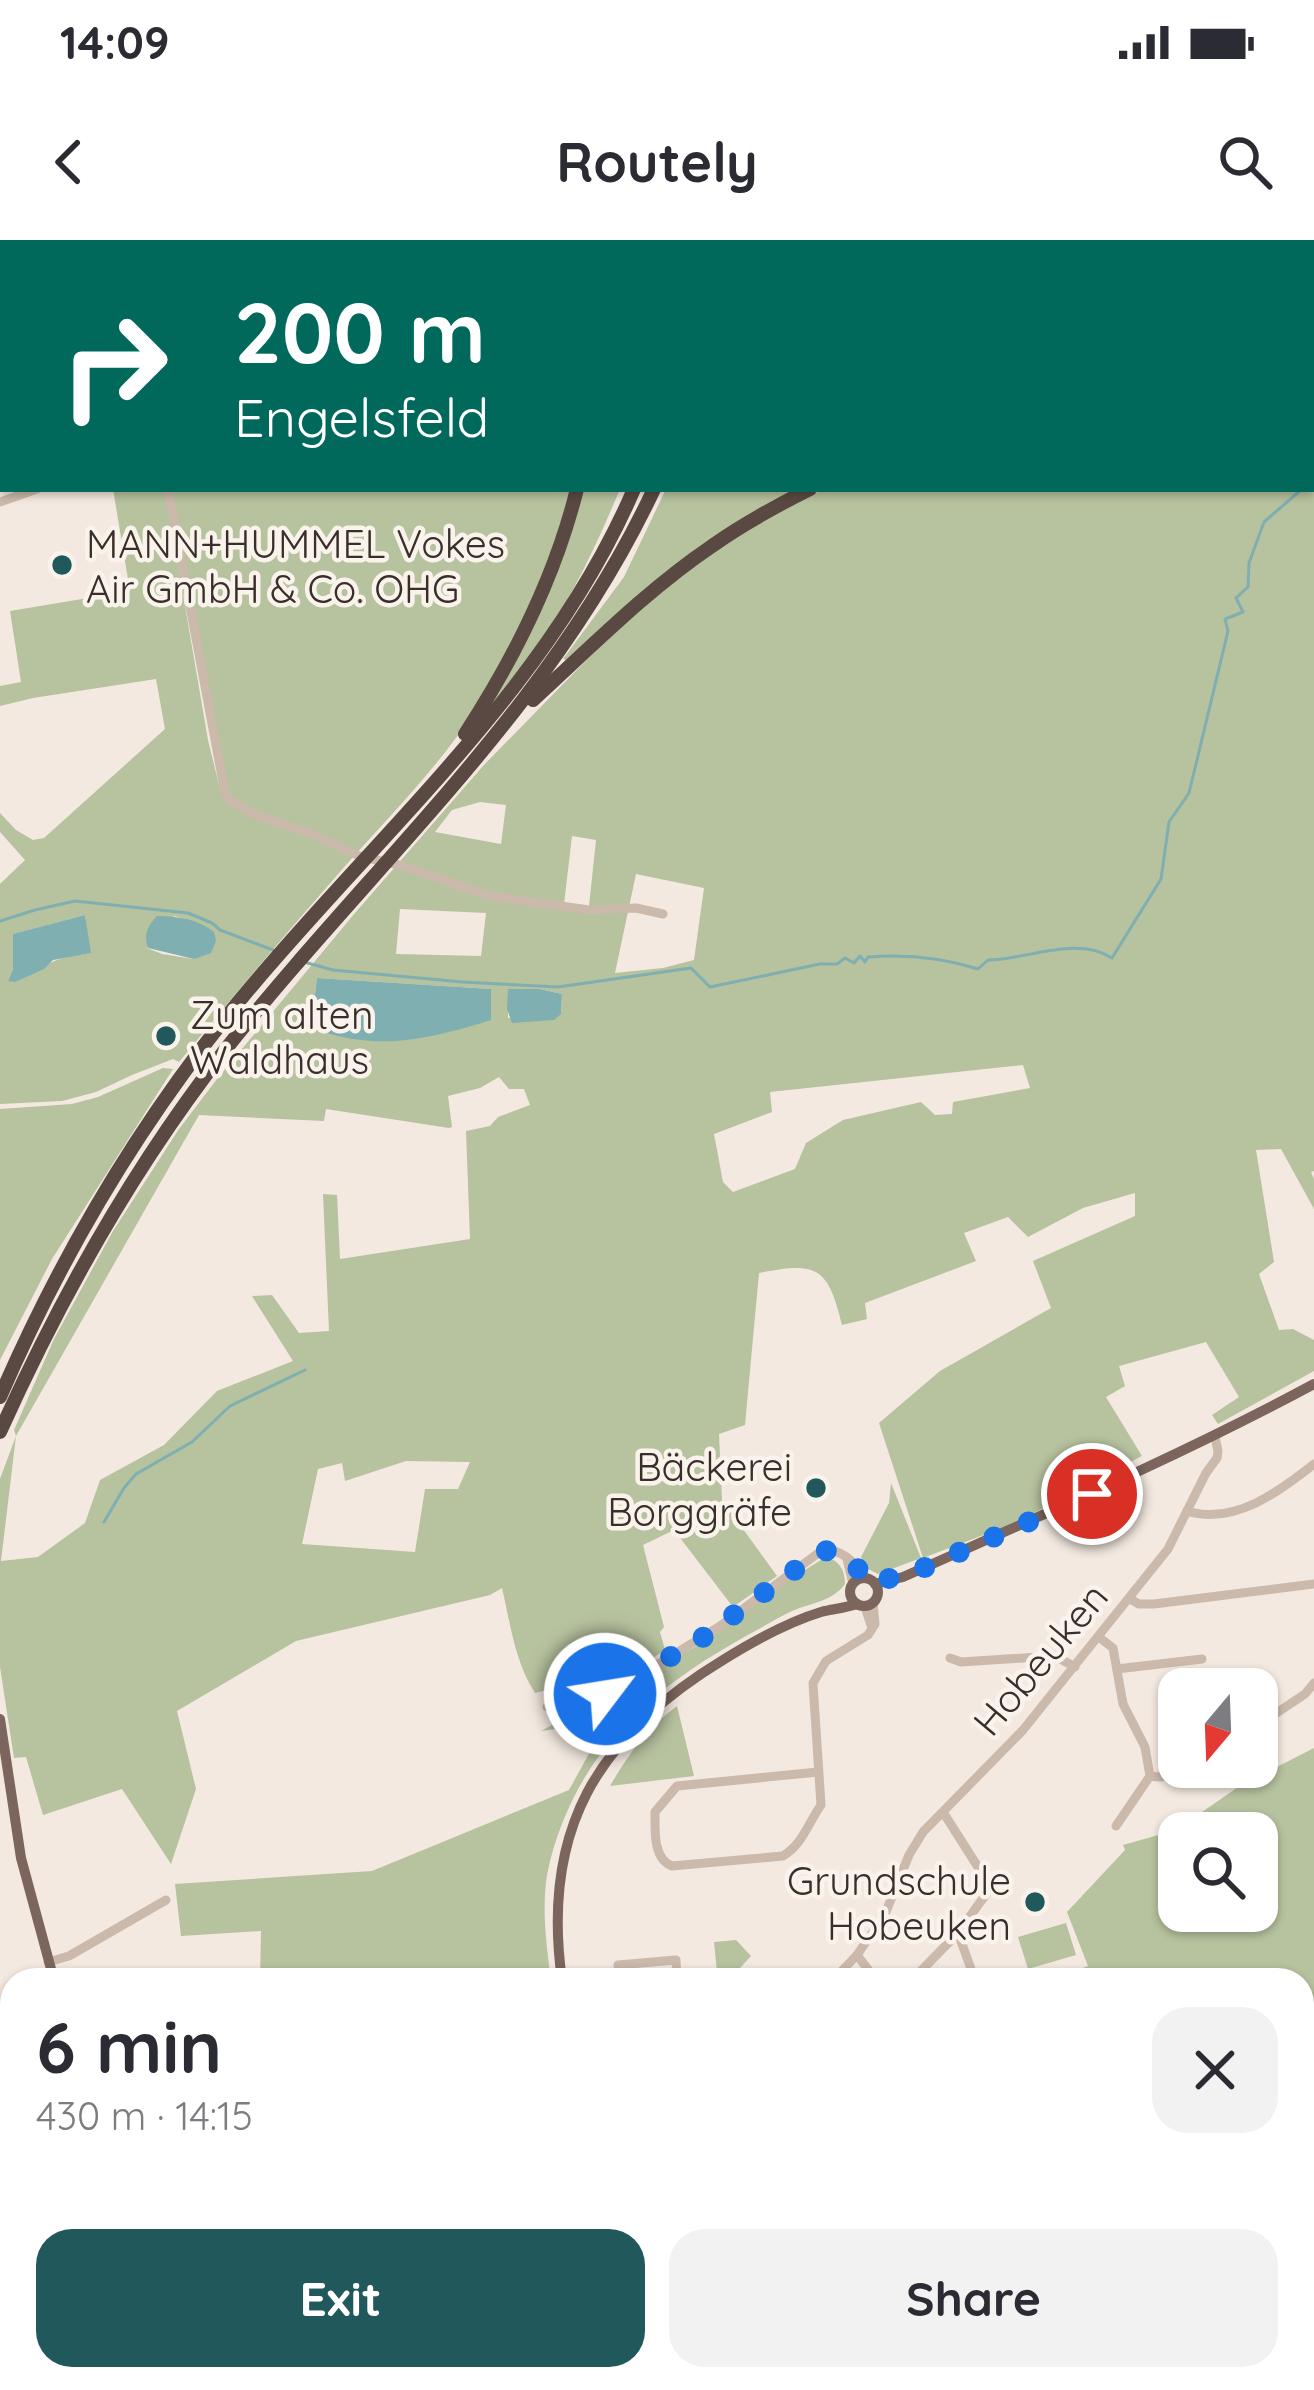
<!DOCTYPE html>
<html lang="en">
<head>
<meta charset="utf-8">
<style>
  body { margin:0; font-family:Quicksand,sans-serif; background:#f2f2f3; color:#2b2b33; height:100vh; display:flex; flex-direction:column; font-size:45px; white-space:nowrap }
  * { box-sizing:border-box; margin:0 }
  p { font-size:39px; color:#7c7c81 }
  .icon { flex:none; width:66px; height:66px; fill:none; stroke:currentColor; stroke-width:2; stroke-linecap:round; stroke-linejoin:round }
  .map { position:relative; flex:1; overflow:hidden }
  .side { position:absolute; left:0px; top:1728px; width:1314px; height:423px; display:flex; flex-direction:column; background:#fff; border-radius:36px 36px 0 0; box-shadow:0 3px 9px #0004 }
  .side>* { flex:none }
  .banner { position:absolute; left:0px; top:0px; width:1314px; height:252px; box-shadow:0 3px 9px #0004; background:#00695c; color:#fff; overflow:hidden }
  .needle { width:78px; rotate:199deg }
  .fabs { position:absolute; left:1158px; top:1428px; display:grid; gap:24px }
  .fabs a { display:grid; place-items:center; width:120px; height:120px; border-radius:24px; background:#fff; box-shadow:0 3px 9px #0004; font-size:60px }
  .pin { position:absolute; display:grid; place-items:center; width:102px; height:102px; color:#fff; margin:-51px; border:6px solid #fff; border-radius:50%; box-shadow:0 3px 12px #0007 }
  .me { position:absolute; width:132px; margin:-66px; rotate:59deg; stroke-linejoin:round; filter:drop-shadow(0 0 9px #0008) }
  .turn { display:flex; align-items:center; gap:42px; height:252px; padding:0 36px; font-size:54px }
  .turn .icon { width:156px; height:156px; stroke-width:2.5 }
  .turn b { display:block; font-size:84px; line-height:102px }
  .round { display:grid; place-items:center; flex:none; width:126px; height:126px; border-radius:36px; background:#f2f2f3 }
  .summary { display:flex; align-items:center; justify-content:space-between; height:204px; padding:0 36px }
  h1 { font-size:72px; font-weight:800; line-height:90px }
  .primary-button { display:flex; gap:24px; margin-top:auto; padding:24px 36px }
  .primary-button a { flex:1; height:138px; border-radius:36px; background:#20585b; color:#fff; font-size:48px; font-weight:800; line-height:138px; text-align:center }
  .primary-button a+a { background:#f2f2f3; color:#2b2b33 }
  .status { display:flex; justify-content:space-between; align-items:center; height:84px; padding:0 60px; background:#fff; direction:ltr }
  .status svg { height:33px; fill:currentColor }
  header { display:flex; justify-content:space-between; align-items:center; height:156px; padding:0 36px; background:#fff; font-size:54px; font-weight:800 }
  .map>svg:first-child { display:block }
</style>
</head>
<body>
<div class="status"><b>14:09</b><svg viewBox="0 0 49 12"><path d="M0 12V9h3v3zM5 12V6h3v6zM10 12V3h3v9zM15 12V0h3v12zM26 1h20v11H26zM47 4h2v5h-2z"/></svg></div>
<header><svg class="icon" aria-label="back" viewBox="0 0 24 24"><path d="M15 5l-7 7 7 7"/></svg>Routely<svg class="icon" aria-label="search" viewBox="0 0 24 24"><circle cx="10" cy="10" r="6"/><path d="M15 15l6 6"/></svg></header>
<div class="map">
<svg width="1314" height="2150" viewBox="0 0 1314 2150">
  <rect width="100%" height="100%" fill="#f3e9e0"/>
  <!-- green -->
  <g fill="#b7c29f" fill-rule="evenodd">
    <path d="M1311,165h3v766l-3,1 3,7v30l-33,-60 -25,1 18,112 -15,12 20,56 14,-1 21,11v31l-96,53 -6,-9 27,-18 -33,-55 -87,24 6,20 -19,11 36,59 -127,67 -92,35 -44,-135 61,-52 111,-63 -18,-47 102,-45v-23l-52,15 -55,29 -20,-20 -44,16 12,28 -111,42 2,16 -25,6c-14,-58 -25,-64 -83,-52l-14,152 -26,9 3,66 55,76 -44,31 -59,-77 -31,15 21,82 -4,5 5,18c-32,20 -76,61 -114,39l-16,4c-20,-30 -25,-71 -33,-105l-12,7 -194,46 -119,70 19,78 -25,75 -49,-75 -79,26 -17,-58 -12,1 -14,-91v-188l16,-43 -2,-6 40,-91 59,-108 66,-102 38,-50 138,-166 128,-147 124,-127 107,-91 109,-59h488zM480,562l26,3 -5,39 -66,-12 17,-22zM572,596l24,4 -7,66 -25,-2zM636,634l68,14 -10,72 -31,8 -48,5zM400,669l86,4 -5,43 -85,-2zM317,738l174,11v30c-68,22 -110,31 -180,9zM508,749h32l22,5 -1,20 -53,4zM1023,825l7,23 -77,14 -1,12 -17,1 -14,-13 -78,18 -37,23 -11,26 -62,23 -10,-10 -9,-48 58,-22 -2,-20zM499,837l10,12h15l6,16 -32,12 -8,9 -24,5 4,108 -130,20 -3,-64 -14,-1 6,137 -30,2 -27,-38 -20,1 41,65 -76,30 -53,54 -64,35 -15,43 -47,34 -37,4 15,-125 183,-321 125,6 2,-12 123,19 3,-1 -4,-31 32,-8zM406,1221l64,1 -12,27h-33l-10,63 -113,-8 16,-75 24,-6 3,18z"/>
    <path d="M113,249h52l43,251 13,53 -49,-304h399c-21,72 -57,166 -100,228 -36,53 -82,100 -125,148 -57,65 -112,130 -167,197l-6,-3 -41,16 -36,17 -34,9 -62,3v-220l25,-24 -25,-28v-19l16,17 17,10 11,-2 121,-109 -9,-50 -123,19 -33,8v-20l21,-4 -11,-71 120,-20zM85,675l5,38c-10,2 -23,3 -33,7 -17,6 -29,20 -49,21l5,-12 1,-35zM174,676l12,3 7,40 -31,-5 -15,-6z"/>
    <path d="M583,249h37c-25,60 -54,121 -93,174 -15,20 -32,39 -48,58 35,-57 66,-114 88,-178 6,-18 13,-35 16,-54z"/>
    <polygon points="666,249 798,249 777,259 570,421 563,419 624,337"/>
    <polygon points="163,828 173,829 52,1019 0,1120 0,869 72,864 98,857"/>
    <polygon points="891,1243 921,1318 878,1334 866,1328 861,1317 889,1263"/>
    <path d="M826,1317c13,4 19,12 19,27 -13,18 -36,19 -55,28 -11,5 -22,12 -33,18 -100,54 -177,116 -207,231 -10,38 -4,81 1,119h-291l1,-49 -80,5 -6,-52 197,-13 197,-81 22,-40 -8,-25 -42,6 163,-89 86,-63z"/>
    <path d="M677,1466l17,70 -84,10c17,-30 38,-59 67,-80z"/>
    <path d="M1314,1508v642h-358l-1,-7 -30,3 -10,-5v-2h387v-399h-249l35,-14 -21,-54 58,-62 -2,-5 53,-15 81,-56 7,3 7,-7zM1179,1593h78v78h-78z"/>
    <polygon points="1066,1683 1076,1715 1028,1729 1018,1697"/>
    <polygon points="736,1700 751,1716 729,1740 726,1740 717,1732 714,1702"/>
    <polygon points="0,1840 12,1841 12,2064 0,2067"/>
    <polygon points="482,2139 753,2139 755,2150 453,2150"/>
  </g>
  <!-- water -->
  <g fill="#7fafb0">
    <polygon points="85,675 91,713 53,720 44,729 15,742 8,741 13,729 13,694"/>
    <path d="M157,676c22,0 40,3 57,16l2,9 -5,12 -17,6 -46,-11c-5,-14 0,-22 9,-32z"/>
    <path d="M317,738l174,11v31c-64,20 -115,32 -180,8z"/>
    <polygon points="508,749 540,749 562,754 561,774 554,780 512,783 507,769"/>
  </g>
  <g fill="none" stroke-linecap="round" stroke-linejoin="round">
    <!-- stream -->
    <g stroke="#7fafb0" stroke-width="3">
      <polyline points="1311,240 1314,237"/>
      <polyline points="0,681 35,670 75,661 188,673 212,683 220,690 273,710"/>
      <path d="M304,722l29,8 129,12 96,5 133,-19 19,19 110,-23h17l8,-6 9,5 6,-7 5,6 3,-5c37,-3 75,1 110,12l10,-9c38,0 88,-25 124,-2l49,-79 8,-57 20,-29 39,-162 -3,-12 18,-7 -7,-14 12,-11 1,-24 15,-41 38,-33"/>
      <polyline points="104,1282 124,1248 136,1234 192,1202 230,1166 305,1130"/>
      <polyline points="675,2150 675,2148 720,2139"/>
    </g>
    <!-- minor -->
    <g stroke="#cbb9ab" stroke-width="9">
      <polyline points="402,3 404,0"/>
      <polyline points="168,249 225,553 230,560 255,575 310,593 359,616 403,626 490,656 589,670 636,668 663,674"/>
      <polyline points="0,262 37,249"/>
      <path d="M1187,1271c47,15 93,-20 127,-47"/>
      <polyline points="847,1319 853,1344"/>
      <polyline points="1130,1359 1139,1364 1154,1364 1314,1344"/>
      <polyline points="865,1367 872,1388"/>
      <polyline points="1100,1398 1113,1408 1123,1464 1145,1507 1150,1536 1116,1586"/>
      <polyline points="950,1418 961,1422 1055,1416 1075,1427"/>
      <polyline points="1117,1429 1202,1419"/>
      <path d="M547,1467l32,-2 55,-26 86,-53 101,-75c20,-3 34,10 42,27"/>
      <polyline points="1257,1486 1305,1454 1314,1443"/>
      <path d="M818,1532l-141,14 -22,26c0,19 -2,47 17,54l111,-10c19,-11 26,-34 38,-51l-8,-122 13,-22 42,-26 7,-11 -2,-21"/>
      <path d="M1150,1536c17,3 25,-1 39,-9"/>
      <polyline points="958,1693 975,1740"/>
      <polyline points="857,1715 876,1740"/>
      <polyline points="48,1722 69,1716 166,1660"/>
      <polyline points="619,1740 618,1725 676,1720 677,1740"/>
      <polyline points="833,1740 857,1715 885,1674 909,1615 923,1592 1023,1490 1168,1309 1206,1233 1217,1218 1218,1211 1215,1197"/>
      <polyline points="912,1740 958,1693 989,1650 990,1646 943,1572"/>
      <polyline points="342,2139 345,2150"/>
      <polyline points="837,2150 838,2139"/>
    </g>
    <!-- major -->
    <g stroke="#7b655c" stroke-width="10">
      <polyline points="391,0 396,3"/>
      <circle cx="864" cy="1352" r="14"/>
      <path d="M875,1344l28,-7c139,-62 277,-121 411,-193"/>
      <polyline points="0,1479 21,1618 54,1740"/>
      <path d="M562,1740c-21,-149 34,-243 161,-320 29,-18 65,-38 98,-48 12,-3 24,-4 36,-8"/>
      <polyline points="112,2139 114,2150"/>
      <polyline points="0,2145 20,2139"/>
    </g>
    <!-- highway -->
    <g stroke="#5a4942" stroke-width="14">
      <polyline points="419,0 423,3"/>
      <polyline points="679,0 680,3"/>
      <polyline points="857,0 860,3"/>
      <polyline points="207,3 214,0"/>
      <polyline points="546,3 547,0"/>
      <polyline points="696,3 697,0"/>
      <polyline points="717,3 717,0"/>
      <polyline points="792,3 822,3"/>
      <polyline points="0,91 3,89"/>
      <polyline points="1311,123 1314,122"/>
      <polyline points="1311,134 1314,133"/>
      <polyline points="1311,150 1314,150"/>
      <path d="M533,460c58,-53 114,-110 179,-154 31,-22 64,-40 98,-57"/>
      <path d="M465,494c49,-75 90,-157 112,-245"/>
      <path d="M0,1157c61,-141 142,-278 240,-397 136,-165 308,-310 394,-511"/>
      <path d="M0,1192c61,-136 133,-264 225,-382 148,-187 326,-341 429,-561"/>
    </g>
  </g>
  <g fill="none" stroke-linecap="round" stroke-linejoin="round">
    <!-- route -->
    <path stroke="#1a73e8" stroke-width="21" stroke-dasharray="0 37.8" d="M605,1454l93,-53 123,-90c27,-3 35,21 54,33l15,-6 13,-1 189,-83"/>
  </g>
  <!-- markers -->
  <g fill="#20585b" stroke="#faf3ec" stroke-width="4.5">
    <circle cx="62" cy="325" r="12"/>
    <circle cx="166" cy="796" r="12"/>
    <circle cx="816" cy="1248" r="12"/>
    <circle cx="1035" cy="1662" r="12"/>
  </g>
  <g text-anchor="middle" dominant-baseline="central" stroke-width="9" stroke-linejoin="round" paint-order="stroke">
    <!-- poi labels -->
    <g font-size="39" fill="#392f2a" stroke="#faf3ec" text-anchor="start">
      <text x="86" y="303">MANN+HUMMEL Vokes<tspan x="86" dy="45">Air GmbH &amp; Co. OHG</tspan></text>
      <text x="190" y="774">Zum alten<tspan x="190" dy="45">Waldhaus</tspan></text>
      <text x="792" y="1226" text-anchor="end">Bäckerei<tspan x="792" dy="45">Borggräfe</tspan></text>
      <text x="1011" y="1640" text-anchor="end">Grundschule<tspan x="1011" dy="45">Hobeuken</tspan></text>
    </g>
    <!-- street labels -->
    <g font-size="39" fill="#392f2a" stroke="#faf3ec">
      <text transform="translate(1040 1419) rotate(-50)">Hobeuken</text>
    </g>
  </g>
</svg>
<div class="fabs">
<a><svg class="needle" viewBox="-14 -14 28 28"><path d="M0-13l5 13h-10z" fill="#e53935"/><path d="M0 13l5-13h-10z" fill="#7c7c81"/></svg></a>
<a><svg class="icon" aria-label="search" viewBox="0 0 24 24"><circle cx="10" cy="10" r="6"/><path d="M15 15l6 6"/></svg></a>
</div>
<div class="pin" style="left:1092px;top:1254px;background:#d93025"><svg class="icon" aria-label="arrive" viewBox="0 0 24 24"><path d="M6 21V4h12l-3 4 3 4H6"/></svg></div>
<svg class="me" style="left:605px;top:1454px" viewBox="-20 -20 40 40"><circle r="17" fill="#1a73e8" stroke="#fff" stroke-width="3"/><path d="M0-11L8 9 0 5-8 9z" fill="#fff"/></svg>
<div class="banner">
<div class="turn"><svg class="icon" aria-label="right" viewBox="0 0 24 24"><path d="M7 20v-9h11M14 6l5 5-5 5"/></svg><div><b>200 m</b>Engelsfeld</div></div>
</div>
<section class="side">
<div class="summary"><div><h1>6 min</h1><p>430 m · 14:15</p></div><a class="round"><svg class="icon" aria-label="close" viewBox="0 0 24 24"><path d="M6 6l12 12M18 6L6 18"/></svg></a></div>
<div class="primary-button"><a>Exit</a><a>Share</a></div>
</section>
</div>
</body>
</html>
